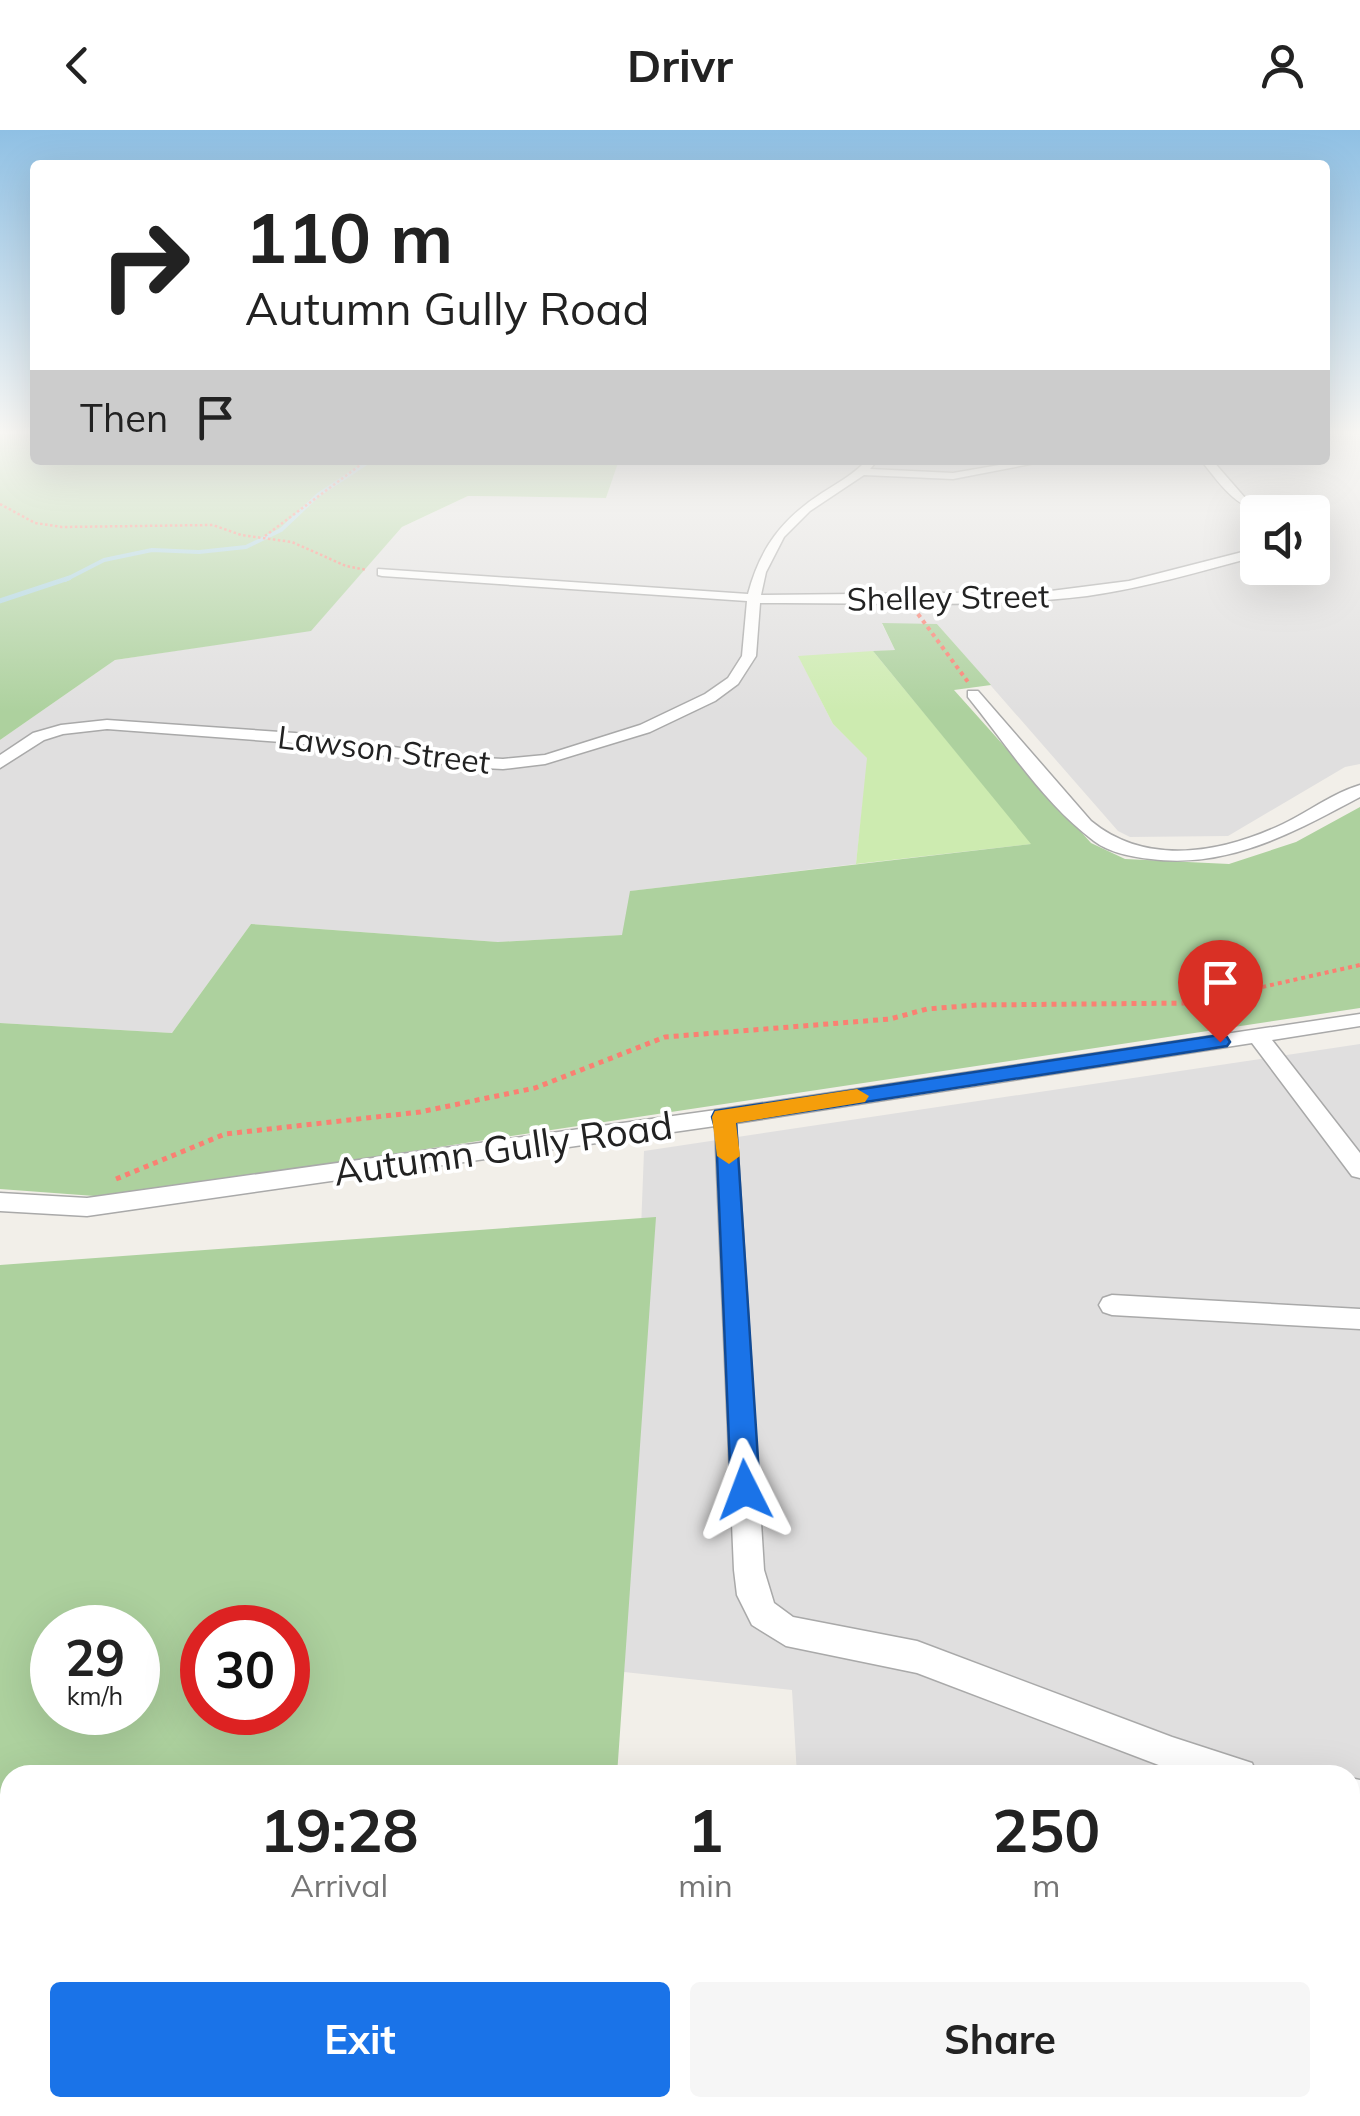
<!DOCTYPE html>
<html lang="en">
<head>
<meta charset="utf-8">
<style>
  body { margin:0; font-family:Mulish,sans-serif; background:#f6f6f6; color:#222; height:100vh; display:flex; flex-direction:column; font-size:38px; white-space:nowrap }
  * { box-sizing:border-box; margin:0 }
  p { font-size:32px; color:#767676 }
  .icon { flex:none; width:55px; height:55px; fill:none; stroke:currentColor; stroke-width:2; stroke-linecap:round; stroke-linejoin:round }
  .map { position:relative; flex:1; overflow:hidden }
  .drawer { position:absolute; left:0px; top:1635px; width:1360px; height:352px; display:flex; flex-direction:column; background:#fff; border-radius:30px 30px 0 0; box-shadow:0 10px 40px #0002 }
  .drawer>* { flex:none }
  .banner { position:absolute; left:30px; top:30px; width:1300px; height:305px; border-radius:10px; box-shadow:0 10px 40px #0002; background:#fff; color:#222; overflow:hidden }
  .tools { position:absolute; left:1240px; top:365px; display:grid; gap:20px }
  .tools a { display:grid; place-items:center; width:90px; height:90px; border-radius:10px; background:#fff; box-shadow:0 10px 40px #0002; font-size:50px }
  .speed { position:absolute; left:30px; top:1475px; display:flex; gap:20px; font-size:50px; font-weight:700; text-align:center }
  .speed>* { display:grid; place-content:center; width:130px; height:130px; border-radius:50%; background:#fff; box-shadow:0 10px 40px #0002; line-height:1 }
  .speed small { font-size:25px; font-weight:400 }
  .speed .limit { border:15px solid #d22; background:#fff; color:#111 }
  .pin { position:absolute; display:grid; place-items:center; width:85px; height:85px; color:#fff; margin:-102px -42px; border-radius:50% 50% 50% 0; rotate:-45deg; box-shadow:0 0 10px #0007 }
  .pin .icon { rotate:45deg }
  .me { position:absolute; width:110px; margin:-55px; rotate:357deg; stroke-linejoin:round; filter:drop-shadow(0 0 8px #0008) }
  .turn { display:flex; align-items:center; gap:35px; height:210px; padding:0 50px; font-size:45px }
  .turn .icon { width:130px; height:130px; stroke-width:2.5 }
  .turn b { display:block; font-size:70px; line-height:85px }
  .then { display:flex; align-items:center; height:95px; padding:0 50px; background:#0003; gap:20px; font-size:38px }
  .eta { display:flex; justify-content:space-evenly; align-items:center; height:170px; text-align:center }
  .eta b { font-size:60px; font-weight:700; line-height:70px }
  .primary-button { display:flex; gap:20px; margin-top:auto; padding:20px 50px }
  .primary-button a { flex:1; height:115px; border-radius:10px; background:#1a73e8; color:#fff; font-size:40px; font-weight:700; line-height:115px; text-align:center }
  .primary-button a+a { background:#f6f6f6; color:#222 }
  header { display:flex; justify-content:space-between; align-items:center; height:130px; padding:0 50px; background:#fff; font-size:45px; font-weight:700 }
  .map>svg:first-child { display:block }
</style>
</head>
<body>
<header><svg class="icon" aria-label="back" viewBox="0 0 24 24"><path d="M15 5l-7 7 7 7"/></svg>Drivr<svg class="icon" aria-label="person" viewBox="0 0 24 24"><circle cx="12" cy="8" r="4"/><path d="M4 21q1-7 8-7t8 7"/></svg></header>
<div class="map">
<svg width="1360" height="1986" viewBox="0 0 1360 1986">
  <rect width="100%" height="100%" fill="#f2efe9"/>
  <!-- residential -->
  <g fill="#e0dfdf" fill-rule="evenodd">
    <path d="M1325,304h35v330l-15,3 -117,69 -98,1 -12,-6 -181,-207h-55l13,26 -96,7 34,67 35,34 -12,106 -225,27 -8,44 -125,7 -247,-18 -79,109 -172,-10v-283l115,-80 196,-30 91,-103 66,-31 138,2 11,-33 62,-5h646zM1258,382h54v56h-54z"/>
    <polygon points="1360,914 1360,1986 814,1986 814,1978 1350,1978 1350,1645 797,1645 792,1560 624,1542 644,1021"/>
  </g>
  <!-- grass -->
  <polygon fill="#cdebb0" points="873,521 1032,714 856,734 867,628 833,594 798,526"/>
  <!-- forest -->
  <g fill="#add19e" fill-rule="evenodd">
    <polygon points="0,304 35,304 35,330 619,330 606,368 468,366 402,397 311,501 115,530 0,610"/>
    <polygon points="882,493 937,494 991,555 954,560 1091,713 1125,729 1229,734 1296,712 1360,677 1360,878 108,1067 0,1059 0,893 172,903 251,794 498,812 622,805 630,761 1031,714 873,521 895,520"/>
    <path d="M656,1087l-39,558h-607v333h622l1,8h-633v-851zM52,1498h86v84h-86zM202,1498h86v84h-86z"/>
  </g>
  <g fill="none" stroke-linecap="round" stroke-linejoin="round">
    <!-- stream-far1 -->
    <polyline stroke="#aad3df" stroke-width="4" points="65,450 104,430 152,420 199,422 246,417 281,400 318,365 371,330"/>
    <!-- stream -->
    <polyline stroke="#aad3df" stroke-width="5" points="0,471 69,448"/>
    <!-- street casing -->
    <g stroke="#a9a9a9" stroke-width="3">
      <g id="street">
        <path d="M867,330h11l-8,9 83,4 75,-13h23l-98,19 -89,-4 -54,36 -26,26 -18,35 -5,23 282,-3 86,-11 129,-33v8c-57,15 -113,32 -171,40 -108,13 -218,6 -327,7l-4,53 -18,28 -23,17 -65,31 -105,32 -42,5 -39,-2 -169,-24 -188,-14 -44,5 -19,6 -44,28v-13l33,-22 28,-8 46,-5 188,13 169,24 39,2 42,-4 95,-30 65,-31 23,-16 14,-22 5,-55 -365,-25 -4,-1v-6l370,25c12,-46 34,-75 74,-101 16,-10 32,-19 45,-33z"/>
        <path d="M1201,330h11l34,39 25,13c-33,0 -51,-28 -70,-52z"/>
        <path d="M968,561h10l113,130c56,46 131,32 192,3 25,-12 50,-31 77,-39v12c-66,35 -131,72 -209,62 -19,-2 -41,-6 -57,-18 -51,-38 -87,-96 -126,-144z"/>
        <polygon points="1360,884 1360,896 1272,910 1360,1023 1360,1048 1352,1046 1252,913 736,993 764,1440 774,1473 793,1487 917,1511 1172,1607 1252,1633 1257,1645 1185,1645 917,1543 786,1516 752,1495 737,1465 734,1440 715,996 87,1086 0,1081 0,1063 87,1068 723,979"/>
        <polygon points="1112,1165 1360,1179 1360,1199 1112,1185 1103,1182 1099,1175 1103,1168"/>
        <polygon points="1350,1648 1360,1650 1360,1684 1350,1682"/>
        <polygon points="1096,1978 1139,1978 1136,1986 1093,1986"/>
      </g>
    </g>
    <!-- path-far2 -->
    <g stroke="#fa8072" stroke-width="2.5" stroke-dasharray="2.5 2.5" stroke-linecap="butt">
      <polyline points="0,374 35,393 62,397 213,395 241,405 292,412 346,436 367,440"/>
      <polyline points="265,406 367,330"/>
    </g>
    <!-- path-far1 -->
    <g stroke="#fa8072" stroke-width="4" stroke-dasharray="4 4" stroke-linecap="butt">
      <polyline points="918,484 968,552"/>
      <polyline points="1231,864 1360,835"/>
    </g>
    <!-- path -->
    <polyline stroke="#fa8072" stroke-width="5" stroke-dasharray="5 5" stroke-linecap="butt" points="116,1049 225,1004 420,982 535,958 665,907 890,889 927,879 977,875 1192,873 1242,862"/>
    <!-- street -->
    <use href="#street" fill="#fff" fill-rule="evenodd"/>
  </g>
  <!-- sky -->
  <linearGradient id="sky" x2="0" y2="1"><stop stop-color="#8fc0e4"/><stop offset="0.52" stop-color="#f9f8f5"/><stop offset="1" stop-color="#f9f8f5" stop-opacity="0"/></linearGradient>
  <rect width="1360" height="582" fill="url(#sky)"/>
  <!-- route -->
  <polygon fill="#1a73e8" stroke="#114b97" stroke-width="2.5" points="1220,905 1227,907 1230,912 1227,916 736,992 760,1360 756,1369 745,1373 735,1369 731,1360 716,1002 712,987 715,981"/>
  <!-- slow -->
  <polygon fill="#f59e0b" points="857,959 869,966 865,972 736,993 740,1026 729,1034 717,1026 712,987 715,981"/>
  <g text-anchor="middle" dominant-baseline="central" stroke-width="8" stroke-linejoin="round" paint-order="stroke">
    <!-- far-street labels -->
    <g font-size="32" fill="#222" stroke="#fff">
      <text transform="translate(948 467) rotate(-1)">Shelley Street</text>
      <text transform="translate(384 619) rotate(7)">Lawson Street</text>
    </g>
    <!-- street labels -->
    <g font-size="38" fill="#222" stroke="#fff">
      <text transform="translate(503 1018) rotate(-8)">Autumn Gully Road</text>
    </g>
  </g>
</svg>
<div class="tools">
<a><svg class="icon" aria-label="sound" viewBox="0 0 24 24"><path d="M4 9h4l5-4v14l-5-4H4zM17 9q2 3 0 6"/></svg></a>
</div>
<div class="speed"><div>29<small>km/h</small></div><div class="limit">30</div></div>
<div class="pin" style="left:1220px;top:912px;background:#d93025"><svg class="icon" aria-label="arrive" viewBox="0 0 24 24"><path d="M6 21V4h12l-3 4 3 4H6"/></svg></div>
<svg class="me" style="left:745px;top:1360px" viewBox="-20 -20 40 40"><path d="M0-17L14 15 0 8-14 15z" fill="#1a73e8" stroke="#fff" stroke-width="4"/></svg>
<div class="banner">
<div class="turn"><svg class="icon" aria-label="right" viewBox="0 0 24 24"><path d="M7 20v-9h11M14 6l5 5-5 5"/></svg><div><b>110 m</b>Autumn Gully Road</div></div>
<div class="then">Then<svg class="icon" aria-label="arrive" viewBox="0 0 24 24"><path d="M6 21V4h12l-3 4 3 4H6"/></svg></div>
</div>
<section class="drawer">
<div class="eta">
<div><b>19:28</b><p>Arrival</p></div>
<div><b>1</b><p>min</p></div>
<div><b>250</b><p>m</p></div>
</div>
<div class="primary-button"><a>Exit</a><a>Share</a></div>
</section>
</div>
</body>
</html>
